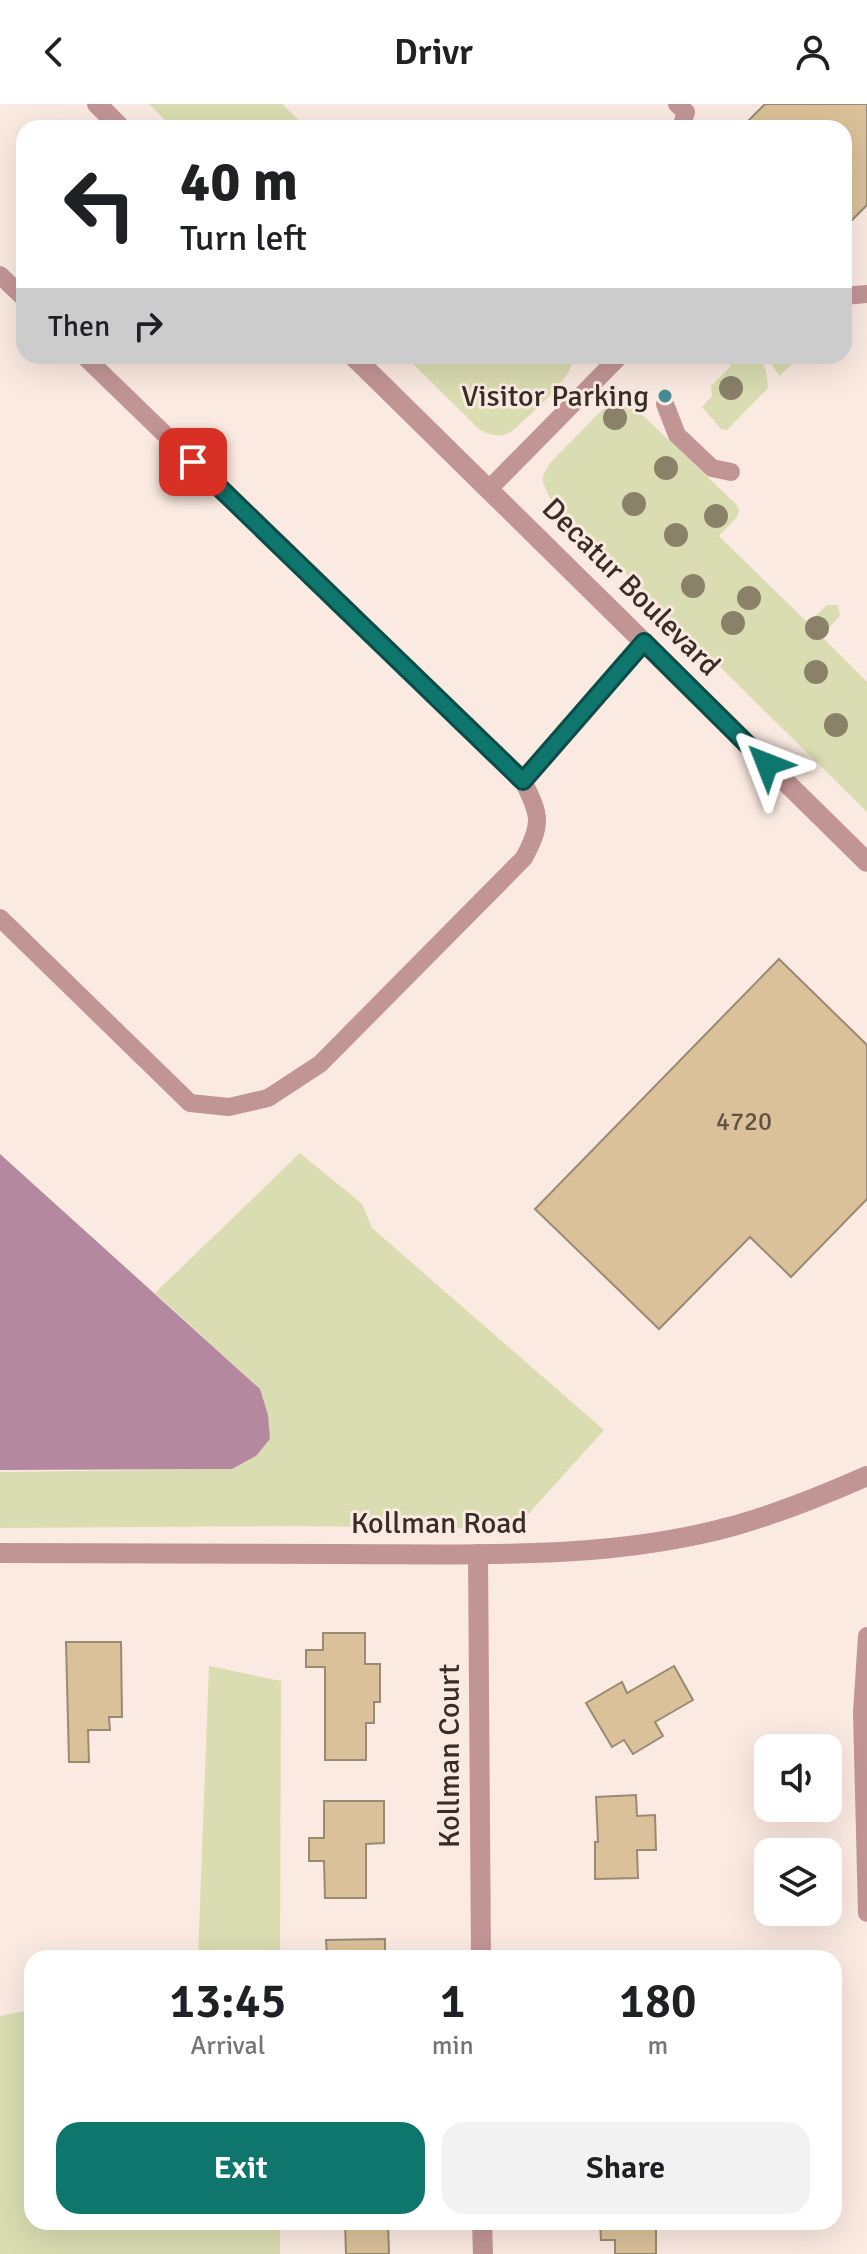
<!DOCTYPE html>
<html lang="en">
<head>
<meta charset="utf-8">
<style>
  body { margin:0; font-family:Signika,sans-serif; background:#f2f2f2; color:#202124; height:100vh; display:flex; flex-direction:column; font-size:30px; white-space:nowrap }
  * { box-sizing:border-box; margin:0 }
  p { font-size:26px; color:#757577 }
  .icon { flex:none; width:44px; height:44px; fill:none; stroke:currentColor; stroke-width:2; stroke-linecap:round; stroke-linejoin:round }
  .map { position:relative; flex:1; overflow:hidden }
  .drawer { position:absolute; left:24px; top:1846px; width:818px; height:280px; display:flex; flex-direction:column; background:#fff; border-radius:24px; box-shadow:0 8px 32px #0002 }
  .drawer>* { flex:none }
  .hud { position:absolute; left:16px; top:16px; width:836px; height:244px; border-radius:24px; box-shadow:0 8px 32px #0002; background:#fff; color:#202124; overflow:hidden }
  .controls { position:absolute; left:754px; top:1630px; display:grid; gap:16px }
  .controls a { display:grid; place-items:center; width:88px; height:88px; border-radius:16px; background:#fff; box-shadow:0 8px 32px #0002; font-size:40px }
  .pin { position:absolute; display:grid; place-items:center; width:68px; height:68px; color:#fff; margin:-34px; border-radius:16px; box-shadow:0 4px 12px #0006 }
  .me { position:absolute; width:88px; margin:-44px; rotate:315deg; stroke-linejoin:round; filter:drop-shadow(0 0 6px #0008) }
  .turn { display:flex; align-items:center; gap:28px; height:168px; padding:0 32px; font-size:36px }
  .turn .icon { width:104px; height:104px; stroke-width:2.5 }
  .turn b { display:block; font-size:56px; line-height:68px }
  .then { display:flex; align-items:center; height:76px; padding:0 32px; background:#0003; gap:16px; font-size:30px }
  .eta { display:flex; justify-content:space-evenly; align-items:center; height:136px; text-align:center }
  .eta b { font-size:48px; font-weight:600; line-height:56px }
  .cta { display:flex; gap:16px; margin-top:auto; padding:16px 32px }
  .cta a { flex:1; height:92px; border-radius:24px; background:#0f766e; color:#fff; font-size:32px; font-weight:600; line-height:92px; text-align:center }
  .cta a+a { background:#f2f2f2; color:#202124 }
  header { display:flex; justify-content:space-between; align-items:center; height:104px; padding:0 32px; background:#fff; font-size:36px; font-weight:600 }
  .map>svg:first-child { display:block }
</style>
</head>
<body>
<header><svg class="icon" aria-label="back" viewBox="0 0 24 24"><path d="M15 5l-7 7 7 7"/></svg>Drivr<svg class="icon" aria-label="person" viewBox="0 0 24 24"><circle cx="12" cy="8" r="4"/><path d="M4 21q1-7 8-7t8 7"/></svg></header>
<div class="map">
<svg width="867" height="2150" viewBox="0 0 867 2150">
  <rect width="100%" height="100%" fill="#fbeae1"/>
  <!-- green -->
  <g fill="#daddb1">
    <polygon points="149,0 282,0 307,24 173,24"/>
    <path d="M405,252h168c1,24 -40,55 -57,72 -12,10 -22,9 -36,2z"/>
    <polygon points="722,252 758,252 766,266 768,284 727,326 721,325 702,303 712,292 711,282 731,262"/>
    <polygon points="765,252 799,252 780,272"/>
    <polygon points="620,299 636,305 736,400 739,406 737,413 719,432 808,519 827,501 838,501 840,512 821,532 867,578 867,708 551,396 543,379 543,372 550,359 603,305"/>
    <polygon points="300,1049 362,1100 372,1124 604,1326 515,1425 293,1422 0,1424 0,1368 232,1365 256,1352 270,1335 260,1285 155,1189"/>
    <polygon points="209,1562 281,1577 280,1854 198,1854"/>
    <polygon points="32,1906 32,2118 280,2118 280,2150 0,2150 0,1912"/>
  </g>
  <!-- water -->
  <polygon fill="#b4889f" points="0,1050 260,1285 268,1311 270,1335 256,1352 232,1365 0,1366"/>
  <!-- building -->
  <g fill="#dac199" stroke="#998a74" stroke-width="2">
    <polygon points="765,0 867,0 867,101 844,124 844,24 741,24"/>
    <polygon points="779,855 867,941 867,1095 791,1173 750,1133 659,1225 535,1105"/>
    <polygon points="323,1529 365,1529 365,1560 380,1560 380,1598 374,1598 374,1619 366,1619 366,1656 325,1656 325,1563 306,1563 306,1546 323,1546"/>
    <polygon points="66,1538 121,1538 122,1613 109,1613 110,1626 88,1626 89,1658 69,1658"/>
    <polygon points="674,1562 693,1596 655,1618 663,1632 633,1650 624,1636 612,1643 586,1599 622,1578 627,1589"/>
    <polygon points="636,1691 637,1712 655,1711 656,1746 637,1746 638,1774 595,1775 595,1738 598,1738 596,1693"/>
    <polygon points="324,1697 384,1697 384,1739 366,1740 366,1794 325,1794 324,1757 309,1757 309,1734 324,1734"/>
    <polygon points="385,1835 385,1854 327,1854 326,1836"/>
    <polygon points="345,2118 388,2118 389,2150 346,2150"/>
    <polygon points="600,2118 656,2118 656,2150 615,2150 615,2136 601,2136"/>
  </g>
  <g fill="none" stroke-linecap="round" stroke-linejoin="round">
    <!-- service -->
    <g stroke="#c29595" stroke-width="18">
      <polyline points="677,0 686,8 681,24"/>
      <polyline points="0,171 24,194"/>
      <polyline points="844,192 867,190"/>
      <polyline points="84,252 523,677"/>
      <polyline points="665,300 677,331 712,364 731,368"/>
      <polyline points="489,385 618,254"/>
      <path d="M0,814l190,185 39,4 39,-9 52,-34 204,-206c18,-34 17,-42 -1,-77l121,-139"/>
      <polyline points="867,1532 862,1608 867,1809"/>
    </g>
    <!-- minor -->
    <g stroke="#c29595" stroke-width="20">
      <path d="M0,1449c113,0 226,1 339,1 133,0 269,7 398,-29 45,-13 87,-30 130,-49"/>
      <polyline points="478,1450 481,1854"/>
      <polyline points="482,2118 483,2150"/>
    </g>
    <!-- tertiary -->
    <g stroke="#c29595" stroke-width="20">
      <polyline points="97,0 121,24"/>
      <polyline points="353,252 867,758"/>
    </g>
  </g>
  <!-- trees -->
  <g fill="#898269">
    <circle cx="731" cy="284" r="12"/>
    <circle cx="615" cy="314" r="12"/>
    <circle cx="666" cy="364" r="12"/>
    <circle cx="634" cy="400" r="12"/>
    <circle cx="716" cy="412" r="12"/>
    <circle cx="676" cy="431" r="12"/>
    <circle cx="693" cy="482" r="12"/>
    <circle cx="749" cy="494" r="12"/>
    <circle cx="733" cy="519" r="12"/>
    <circle cx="817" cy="524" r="12"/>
    <circle cx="816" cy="568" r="12"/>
    <circle cx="836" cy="621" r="12"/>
  </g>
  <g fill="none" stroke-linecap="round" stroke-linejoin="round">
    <!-- route casing -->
    <g stroke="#0a4d48" stroke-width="20">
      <polyline id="route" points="193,358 523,677 644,538 767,660"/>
    </g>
    <!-- route -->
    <use href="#route" stroke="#0f766e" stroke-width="14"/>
  </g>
  <!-- markers -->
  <circle fill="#458c93" stroke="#fbeae1" stroke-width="3" cx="665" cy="292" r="8"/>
  <g text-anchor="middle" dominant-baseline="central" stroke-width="6" stroke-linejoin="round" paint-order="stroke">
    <!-- number labels -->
    <g font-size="26" fill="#605244">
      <text x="744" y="1018">4720</text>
    </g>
    <!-- poi labels -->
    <g font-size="30" fill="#382d27" stroke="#fbeae1" text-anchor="end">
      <text x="649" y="292">Visitor Parking</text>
    </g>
    <!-- street labels -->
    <g font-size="30" fill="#382d27" stroke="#fbeae1">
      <text transform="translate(631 483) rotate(45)">Decatur Boulevard</text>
      <text x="439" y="1419">Kollman Road</text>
      <text transform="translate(449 1652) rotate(-90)">Kollman Court</text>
    </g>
  </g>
</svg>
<div class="controls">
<a><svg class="icon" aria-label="sound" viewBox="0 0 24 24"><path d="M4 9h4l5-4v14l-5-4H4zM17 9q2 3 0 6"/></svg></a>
<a><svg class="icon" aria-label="layers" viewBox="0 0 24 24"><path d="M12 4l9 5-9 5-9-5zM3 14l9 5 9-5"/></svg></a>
</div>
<div class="pin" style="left:193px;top:358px;background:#d93025"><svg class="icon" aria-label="arrive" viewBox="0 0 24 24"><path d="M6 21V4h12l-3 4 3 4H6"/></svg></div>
<svg class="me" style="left:767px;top:660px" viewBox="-20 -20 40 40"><path d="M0-17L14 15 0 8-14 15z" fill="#0f766e" stroke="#fff" stroke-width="4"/></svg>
<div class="hud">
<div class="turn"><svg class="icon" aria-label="left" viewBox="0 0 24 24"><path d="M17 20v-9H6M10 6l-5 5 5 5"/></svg><div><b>40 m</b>Turn left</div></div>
<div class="then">Then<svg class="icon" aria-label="right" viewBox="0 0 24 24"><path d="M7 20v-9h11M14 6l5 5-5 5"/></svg></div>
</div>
<section class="drawer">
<div class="eta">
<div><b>13:45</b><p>Arrival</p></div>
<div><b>1</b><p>min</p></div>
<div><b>180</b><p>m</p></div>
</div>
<div class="cta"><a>Exit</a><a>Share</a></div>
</section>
</div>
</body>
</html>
